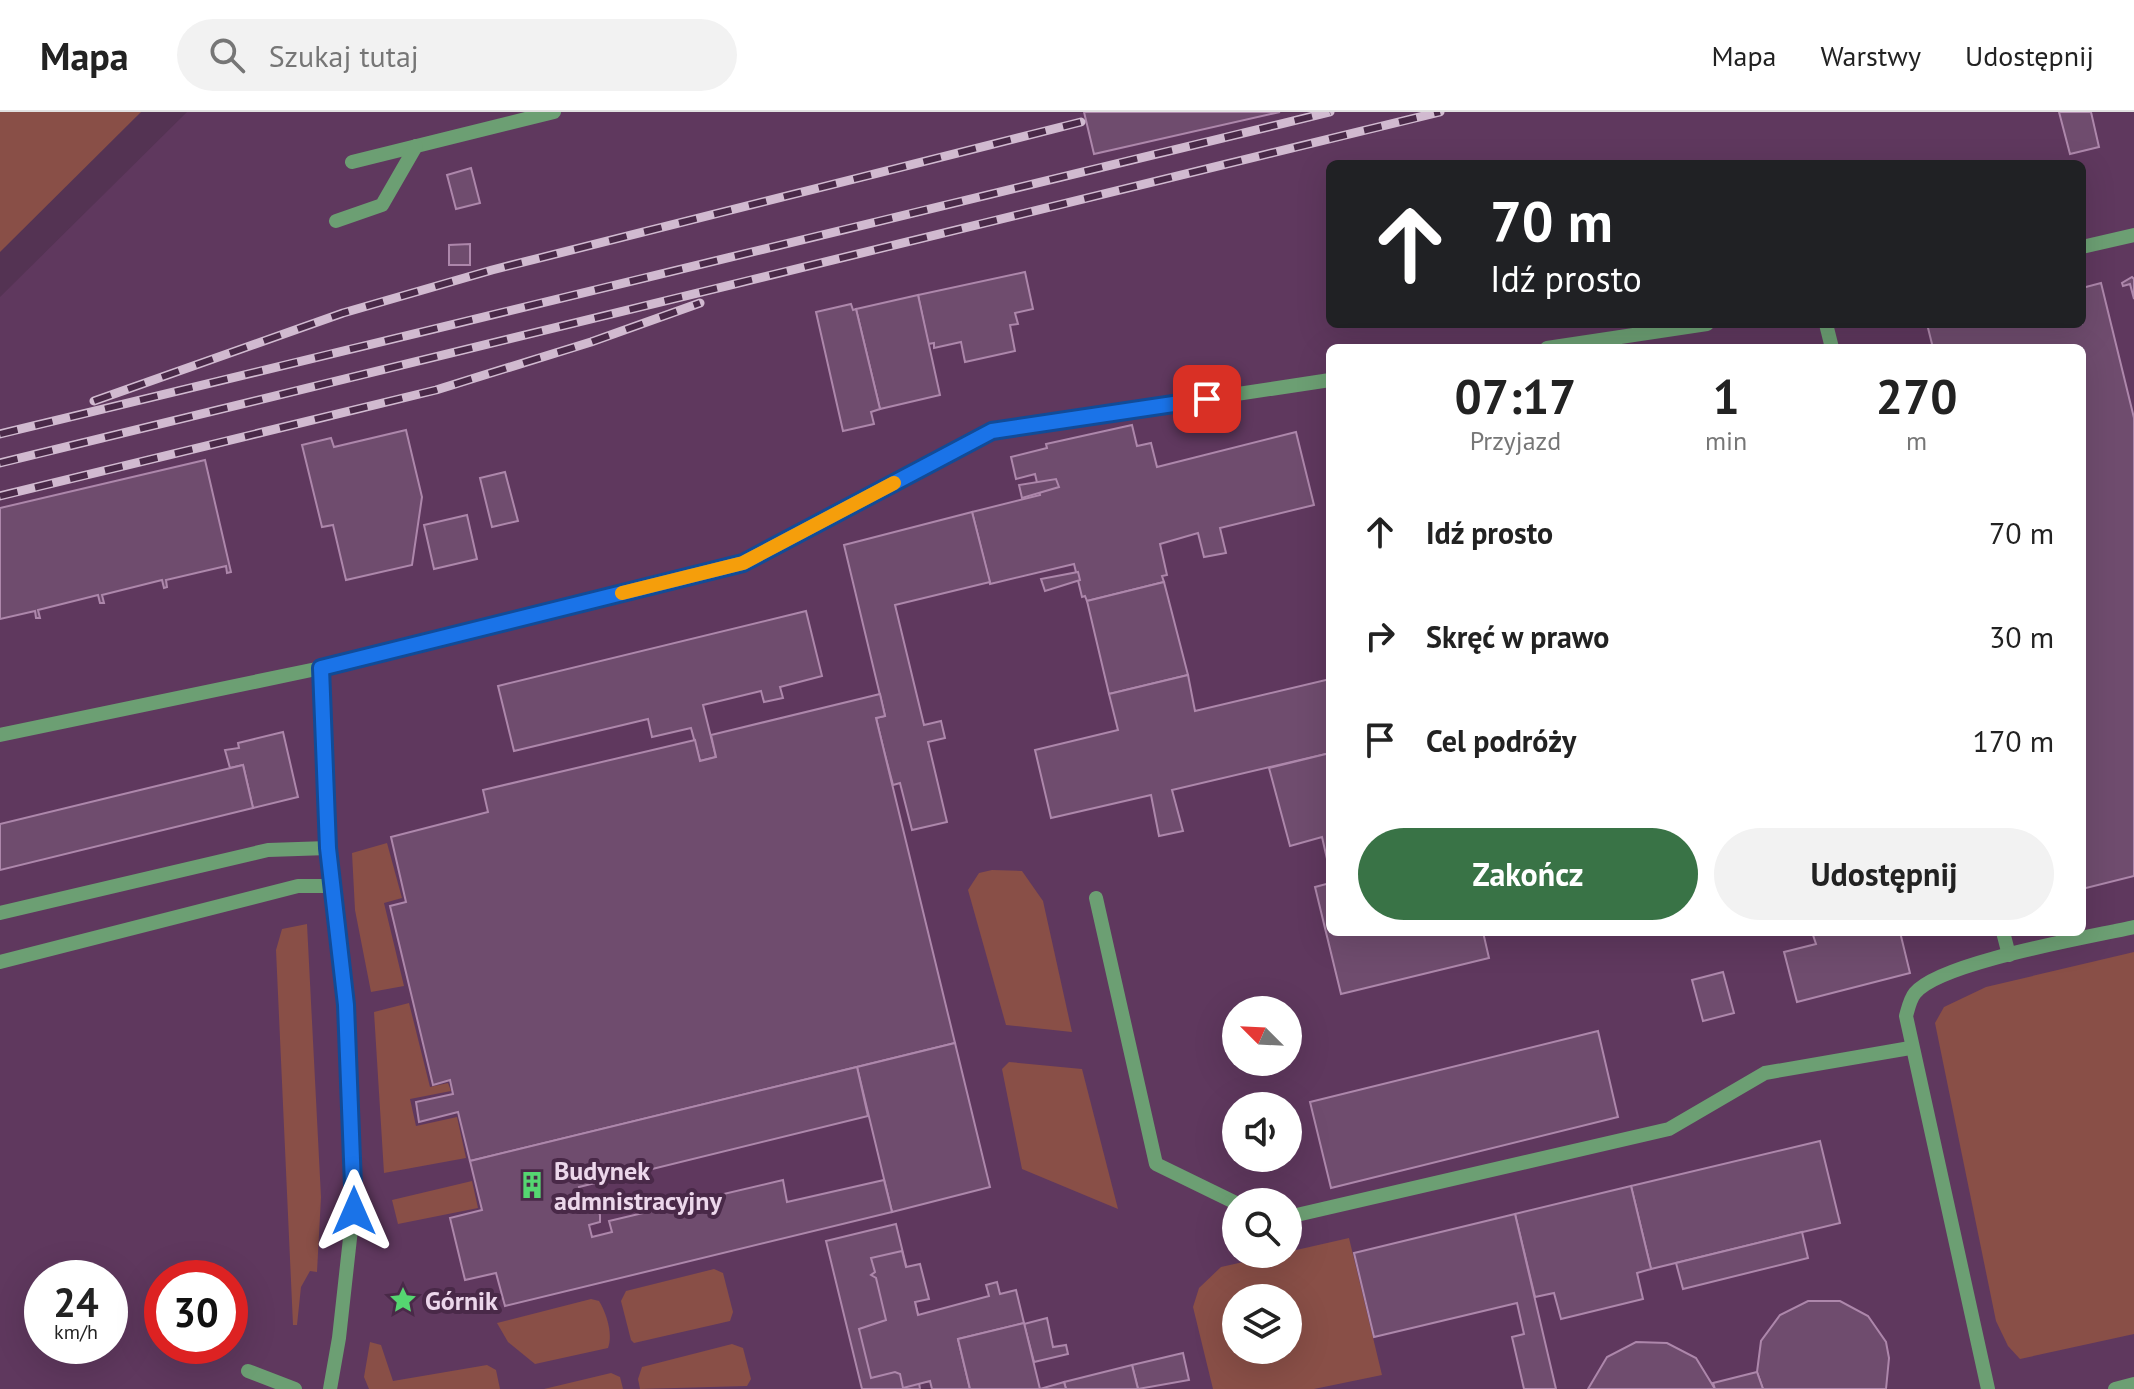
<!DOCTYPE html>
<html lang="pl">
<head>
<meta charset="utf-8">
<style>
  body { margin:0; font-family:"PT Sans",sans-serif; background:#f2f2f2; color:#222; height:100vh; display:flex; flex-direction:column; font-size:30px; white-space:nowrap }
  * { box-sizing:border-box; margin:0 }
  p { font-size:26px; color:#767676 }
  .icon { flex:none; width:44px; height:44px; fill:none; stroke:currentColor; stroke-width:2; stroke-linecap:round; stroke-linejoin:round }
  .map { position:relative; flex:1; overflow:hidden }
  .panel { position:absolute; left:1326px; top:232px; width:760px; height:592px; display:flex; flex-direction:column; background:#fff; border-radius:12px; box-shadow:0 8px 32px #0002 }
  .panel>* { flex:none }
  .banner { position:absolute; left:1326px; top:48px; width:760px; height:168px; border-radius:12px; box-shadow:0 8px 32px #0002; background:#202124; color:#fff; overflow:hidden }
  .needle { width:52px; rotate:294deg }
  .buttons { position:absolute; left:1222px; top:884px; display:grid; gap:16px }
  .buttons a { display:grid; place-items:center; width:80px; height:80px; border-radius:50%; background:#fff; box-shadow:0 8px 32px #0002; font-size:40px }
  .speed { position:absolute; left:24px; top:1148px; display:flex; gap:16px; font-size:40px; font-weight:700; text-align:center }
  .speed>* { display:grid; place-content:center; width:104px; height:104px; border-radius:50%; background:#fff; box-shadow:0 8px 32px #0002; line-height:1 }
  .speed small { font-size:20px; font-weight:400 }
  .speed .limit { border:12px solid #d22; background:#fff; color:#111 }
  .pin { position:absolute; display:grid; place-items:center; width:68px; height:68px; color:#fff; margin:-34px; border-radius:16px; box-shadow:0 4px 12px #0006 }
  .me { position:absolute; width:88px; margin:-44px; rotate:0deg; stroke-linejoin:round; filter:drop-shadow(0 0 6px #0008) }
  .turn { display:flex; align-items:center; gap:28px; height:168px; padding:0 32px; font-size:36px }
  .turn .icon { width:104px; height:104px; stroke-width:2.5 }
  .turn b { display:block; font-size:56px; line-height:68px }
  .eta { display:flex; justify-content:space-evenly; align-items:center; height:136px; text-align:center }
  .eta b { font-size:48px; font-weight:700; line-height:56px }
  .action { display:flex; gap:16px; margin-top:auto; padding:16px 32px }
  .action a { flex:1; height:92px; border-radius:48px; background:#397346; color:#fff; font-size:32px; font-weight:700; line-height:92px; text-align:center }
  .action a+a { background:#f2f2f2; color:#222 }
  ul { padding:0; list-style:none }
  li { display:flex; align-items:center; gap:24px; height:104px; padding:0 32px }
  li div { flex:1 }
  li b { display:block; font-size:30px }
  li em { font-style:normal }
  header { display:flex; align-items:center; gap:48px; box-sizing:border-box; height:112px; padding:0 40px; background:#fff; border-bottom:2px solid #e0e0e0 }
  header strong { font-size:38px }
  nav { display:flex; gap:44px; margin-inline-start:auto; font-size:28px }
  .search { width:560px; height:72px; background:#f2f2f2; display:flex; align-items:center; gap:20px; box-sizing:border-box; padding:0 28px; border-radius:44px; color:#767676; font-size:30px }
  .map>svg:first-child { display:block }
</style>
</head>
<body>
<header>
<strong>Mapa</strong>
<div class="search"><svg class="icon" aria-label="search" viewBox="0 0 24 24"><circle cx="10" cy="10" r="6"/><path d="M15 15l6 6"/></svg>Szukaj tutaj</div>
<nav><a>Mapa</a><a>Warstwy</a><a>Udostępnij</a></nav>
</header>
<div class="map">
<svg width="2134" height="1277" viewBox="0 0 2134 1277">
  <rect width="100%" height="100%" fill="#543353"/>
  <!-- built -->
  <path fill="#5f385e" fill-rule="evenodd" d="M187,0h1947v1277h-2134v-1092zM1330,52h752v160h-752zM1330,236h752v584h-752zM1236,898h52v52h-52zM1236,994h52v52h-52zM1236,1090h52v52h-52zM42,1166h68v68h-68zM162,1166h68v68h-68zM1236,1186h52v52h-52z"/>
  <!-- green -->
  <g fill="#894f47" fill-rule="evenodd">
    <polygon points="0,0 141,0 0,140"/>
    <polygon points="387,731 402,786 384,791 404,874 371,880 355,798 352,741"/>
    <polygon points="992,758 1022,759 1043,789 1072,920 1006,913 968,778 979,761"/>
    <polygon points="307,812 321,1085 317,1160 310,1159 301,1175 297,1213 293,1213 276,838 282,817"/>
    <polygon points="2134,840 2134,1222 2020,1247 2008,1234 1996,1209 1935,911 1944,895 1986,875"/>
    <polygon points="409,891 430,975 448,971 451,979 410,987 416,1014 457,1005 466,1046 384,1061 374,900"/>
    <polygon points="1009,950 1082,957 1118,1097 1022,1057 1002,957"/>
    <polygon points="472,1069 478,1096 398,1112 392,1088"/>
    <path d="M1349,1126l33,137 -68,14h-101l-20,-82 6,-19 22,-21zM1288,1186v52h-52v-52z"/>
    <polygon points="714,1157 723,1161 733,1200 730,1209 634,1231 631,1228 621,1189 626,1179"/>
    <path d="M591,1187l8,2c8,13 14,34 9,47l-73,16 -27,-22 -11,-19z"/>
    <polygon points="370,1230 381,1233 393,1269 487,1253 496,1258 500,1277 369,1277 364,1265"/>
    <polygon points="732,1232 743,1236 751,1267 747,1274 640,1277 638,1267 642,1255"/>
    <polygon points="611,1261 620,1265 623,1277 544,1277"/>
  </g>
  <!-- building -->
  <g fill="#6f4c6e" stroke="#ad87ab" stroke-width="2">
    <polygon points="1084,0 1280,0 1094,42"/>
    <polygon points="2059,0 2091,0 2099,35 2070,42"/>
    <polygon points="471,56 480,91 456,97 447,63"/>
    <polygon points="470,132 470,153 449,153 449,133"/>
    <polygon points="1025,160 1033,197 1015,201 1018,212 1010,213 1015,239 965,250 961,230 934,236 934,231 928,232 918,183"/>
    <polygon points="2132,165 2134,167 2134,187 2130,172 2123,174 2122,171"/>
    <polygon points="2101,171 2134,306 2134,764 2082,777 2082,236 1933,236 1927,212 2082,212 2082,176"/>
    <polygon points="918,183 940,283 880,297 856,197"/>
    <polygon points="851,192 853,198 856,197 880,297 871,300 874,312 843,319 816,200"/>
    <polygon points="1132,313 1137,334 1151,331 1157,355 1296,320 1314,393 1220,416 1226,441 1204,445 1198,421 1160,432 1167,463 1162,464 1164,470 1087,489 1085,484 1082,485 1074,452 990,472 972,400 1040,383 1035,362 1016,367 1011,345 1047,336 1046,332"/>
    <polygon points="406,318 422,385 412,453 346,468 333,413 322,415 302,333 331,326 334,335"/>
    <polygon points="205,348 231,460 227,461 226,454 166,468 167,475 164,476 162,468 102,483 104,491 100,491 98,483 38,498 40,506 36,506 35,499 0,507 0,396"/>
    <polygon points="505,360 518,409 492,415 480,366"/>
    <polygon points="1056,367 1059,375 1022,386 1019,373"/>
    <polygon points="972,400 990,470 895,493 924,613 941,609 945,626 928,630 947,710 912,718 900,671 893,673 884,639 876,606 885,604 844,433"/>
    <polygon points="467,403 477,447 434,457 424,413"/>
    <polygon points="1078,460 1080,468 1045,479 1041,467"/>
    <polygon points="1164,470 1188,563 1109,582 1087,489"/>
    <polygon points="806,499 822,564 780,575 783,586 764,590 761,579 703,593 716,645 700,649 691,616 652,625 648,607 514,639 498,574"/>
    <polygon points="1188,563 1195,599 1330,567 1330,641 1172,678 1183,719 1159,724 1151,683 1051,706 1035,638 1118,618 1109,582"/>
    <polygon points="880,582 885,604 876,606 955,931 470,1049 458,1000 419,1010 416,990 453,982 450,968 433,973 390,794 406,790 391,725 488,700 483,678 695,628 700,649 716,645 711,623"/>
    <polygon points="283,620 298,685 253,696 243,653 230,656 225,638 239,636 238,631"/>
    <polygon points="1330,641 1330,760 1322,725 1290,734 1269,656"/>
    <polygon points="243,653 253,696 0,758 0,712"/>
    <polygon points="1330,771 1330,820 1483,820 1489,846 1341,882 1315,775"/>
    <polygon points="1812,820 1900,820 1910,861 1797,890 1784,840 1816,832"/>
    <polygon points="1723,860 1734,901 1703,909 1692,868"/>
    <polygon points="1598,919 1618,1005 1331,1076 1310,990"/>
    <polygon points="955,931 990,1075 892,1100 857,955"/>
    <polygon points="857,955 868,1004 579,1075 585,1099 597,1096 600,1103 600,1110 589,1113 592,1125 612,1120 609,1109 783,1068 787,1090 884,1068 892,1100 505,1194 496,1161 465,1168 450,1106 482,1098 470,1049"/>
    <polygon points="1820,1029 1840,1111 1651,1157 1631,1074"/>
    <polygon points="1631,1074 1651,1157 1637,1161 1643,1187 1561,1207 1554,1181 1535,1185 1515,1102"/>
    <polygon points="1515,1102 1556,1277 1524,1277 1512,1225 1524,1222 1517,1191 1374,1225 1354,1141"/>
    <polygon points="896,1112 918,1203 930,1269 919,1271 920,1277 862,1277 826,1129"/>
    <polygon points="1802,1120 1808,1146 1683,1177 1676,1151"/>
    <polygon points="902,1139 906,1155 920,1152 929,1187 915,1190 918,1203 989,1184 986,1173 997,1170 1000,1182 1016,1178 1024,1211 958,1227 970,1277 932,1277 930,1269 903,1276 900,1262 895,1260 871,1266 859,1217 886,1208 876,1166 871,1163 875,1160 871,1146"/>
    <polygon points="1808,1189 1840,1189 1868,1204 1886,1230 1889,1246 1886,1277 1763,1277 1757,1260 1761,1229 1780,1203"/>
    <polygon points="1047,1206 1053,1235 1066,1233 1068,1242 1034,1250 1024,1212"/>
    <polygon points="1024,1211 1040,1277 970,1277 958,1227"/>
    <polygon points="1636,1230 1667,1231 1696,1246 1715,1277 1588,1277 1607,1245"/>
    <polygon points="1183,1241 1189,1268 1138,1277 1132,1253"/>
    <polygon points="1132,1253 1138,1277 1066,1277 1064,1270"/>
    <polygon points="1757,1260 1763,1277 1715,1277 1713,1271"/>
    <polygon points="1064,1270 1066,1277 1040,1277"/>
  </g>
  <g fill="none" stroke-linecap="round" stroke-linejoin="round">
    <!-- minor -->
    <g stroke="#6c9f73" stroke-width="14">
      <polyline points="352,50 554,0"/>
      <polyline points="336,109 382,93 416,34"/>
      <polyline points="2082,135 2134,123"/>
      <polyline points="1826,212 1832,236"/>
      <polyline points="1547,236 1707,212"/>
      <polyline points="321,556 328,736 346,893 355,1081 339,1226 330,1277"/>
      <polyline points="0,623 321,556 743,451 992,319 1330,268"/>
      <polyline points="1096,786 1156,1052 1236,1091"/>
      <polyline points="0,801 268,738 328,736"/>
      <polyline points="2003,820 2009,843"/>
      <polyline points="0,850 298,774 332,774"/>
      <polyline points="1288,1105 1669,1017 1765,961 1910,936"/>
      <polyline points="248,1259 295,1277"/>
      <path d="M1988,1277l-82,-373c2,-7 4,-17 9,-23 25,-31 175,-56 219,-66"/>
      <polyline points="2115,1277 2134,1272"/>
    </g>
    <!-- rail casing -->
    <g stroke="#d1bad0" stroke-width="9">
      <g id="rail">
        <polyline points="94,289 343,201 492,158 1081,10"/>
        <polyline points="0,322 1330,0"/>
        <polyline points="0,351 1440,0"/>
        <polyline points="0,384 436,278 591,230 700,191"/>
      </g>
    </g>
    <!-- rail -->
    <use href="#rail" stroke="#492948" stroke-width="6" stroke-dasharray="18" stroke-linecap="butt"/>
  </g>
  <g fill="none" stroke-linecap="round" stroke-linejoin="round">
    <!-- route casing -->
    <g stroke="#114b97" stroke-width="20">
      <polyline id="route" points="354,1099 346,893 328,736 321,556 743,451 992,319 1207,287"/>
    </g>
    <!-- route -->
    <use href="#route" stroke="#1a73e8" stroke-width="14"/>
    <!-- slow -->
    <polyline stroke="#f59e0b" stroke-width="14" points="622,481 743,451 894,371"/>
  </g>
  <!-- icons -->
  <defs>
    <g id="building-bare" transform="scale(2.16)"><path d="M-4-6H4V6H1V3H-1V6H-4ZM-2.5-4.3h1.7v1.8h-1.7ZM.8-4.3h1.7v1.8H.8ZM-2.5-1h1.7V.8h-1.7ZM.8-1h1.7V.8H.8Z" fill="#55d671" stroke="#492948" stroke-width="2.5" paint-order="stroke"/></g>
    <g id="sight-bare" transform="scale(2.16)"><path d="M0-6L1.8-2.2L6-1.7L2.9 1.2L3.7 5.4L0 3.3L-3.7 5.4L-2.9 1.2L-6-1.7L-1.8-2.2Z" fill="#55d671" stroke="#492948" stroke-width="2.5" paint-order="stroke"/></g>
  </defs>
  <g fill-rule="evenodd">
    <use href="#building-bare" x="532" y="1073"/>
    <use href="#sight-bare" x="403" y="1188"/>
  </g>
  <g text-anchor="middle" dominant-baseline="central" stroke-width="8" stroke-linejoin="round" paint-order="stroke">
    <!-- poi labels -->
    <g font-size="26" font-weight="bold" fill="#ecd7eb" stroke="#492948" text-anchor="start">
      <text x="554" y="1058">Budynek<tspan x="554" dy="30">admnistracyjny</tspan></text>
      <text x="425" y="1188">Górnik</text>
    </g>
  </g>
</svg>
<div class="buttons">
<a><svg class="needle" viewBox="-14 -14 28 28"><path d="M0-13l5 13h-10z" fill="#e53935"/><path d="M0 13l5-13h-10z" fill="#767676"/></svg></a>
<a><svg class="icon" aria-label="sound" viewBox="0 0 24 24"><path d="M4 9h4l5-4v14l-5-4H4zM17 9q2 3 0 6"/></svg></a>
<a><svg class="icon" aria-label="search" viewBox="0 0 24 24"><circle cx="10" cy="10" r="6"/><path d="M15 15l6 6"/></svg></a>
<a><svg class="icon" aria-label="layers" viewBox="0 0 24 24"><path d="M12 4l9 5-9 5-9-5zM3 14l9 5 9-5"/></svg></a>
</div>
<div class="speed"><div>24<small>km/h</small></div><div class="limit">30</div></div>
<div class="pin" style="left:1207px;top:287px;background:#d93025"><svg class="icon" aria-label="arrive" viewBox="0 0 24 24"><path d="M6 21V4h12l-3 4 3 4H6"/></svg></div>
<svg class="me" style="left:354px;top:1099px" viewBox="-20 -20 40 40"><path d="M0-17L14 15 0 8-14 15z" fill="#1a73e8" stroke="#fff" stroke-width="4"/></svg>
<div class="banner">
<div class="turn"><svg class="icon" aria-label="ahead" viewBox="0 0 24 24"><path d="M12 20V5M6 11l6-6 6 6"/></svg><div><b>70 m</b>Idź prosto</div></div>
</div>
<section class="panel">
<div class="eta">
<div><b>07:17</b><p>Przyjazd</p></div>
<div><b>1</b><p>min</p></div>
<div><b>270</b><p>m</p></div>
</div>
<ul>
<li><svg class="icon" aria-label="ahead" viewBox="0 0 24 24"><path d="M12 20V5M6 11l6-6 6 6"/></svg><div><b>Idź prosto</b></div><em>70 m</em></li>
<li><svg class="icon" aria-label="right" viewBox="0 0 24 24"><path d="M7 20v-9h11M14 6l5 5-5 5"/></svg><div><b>Skręć w prawo</b></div><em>30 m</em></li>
<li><svg class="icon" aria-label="arrive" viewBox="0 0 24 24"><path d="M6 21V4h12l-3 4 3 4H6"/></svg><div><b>Cel podróży</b></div><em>170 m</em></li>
</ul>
<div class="action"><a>Zakończ</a><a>Udostępnij</a></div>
</section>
</div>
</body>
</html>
